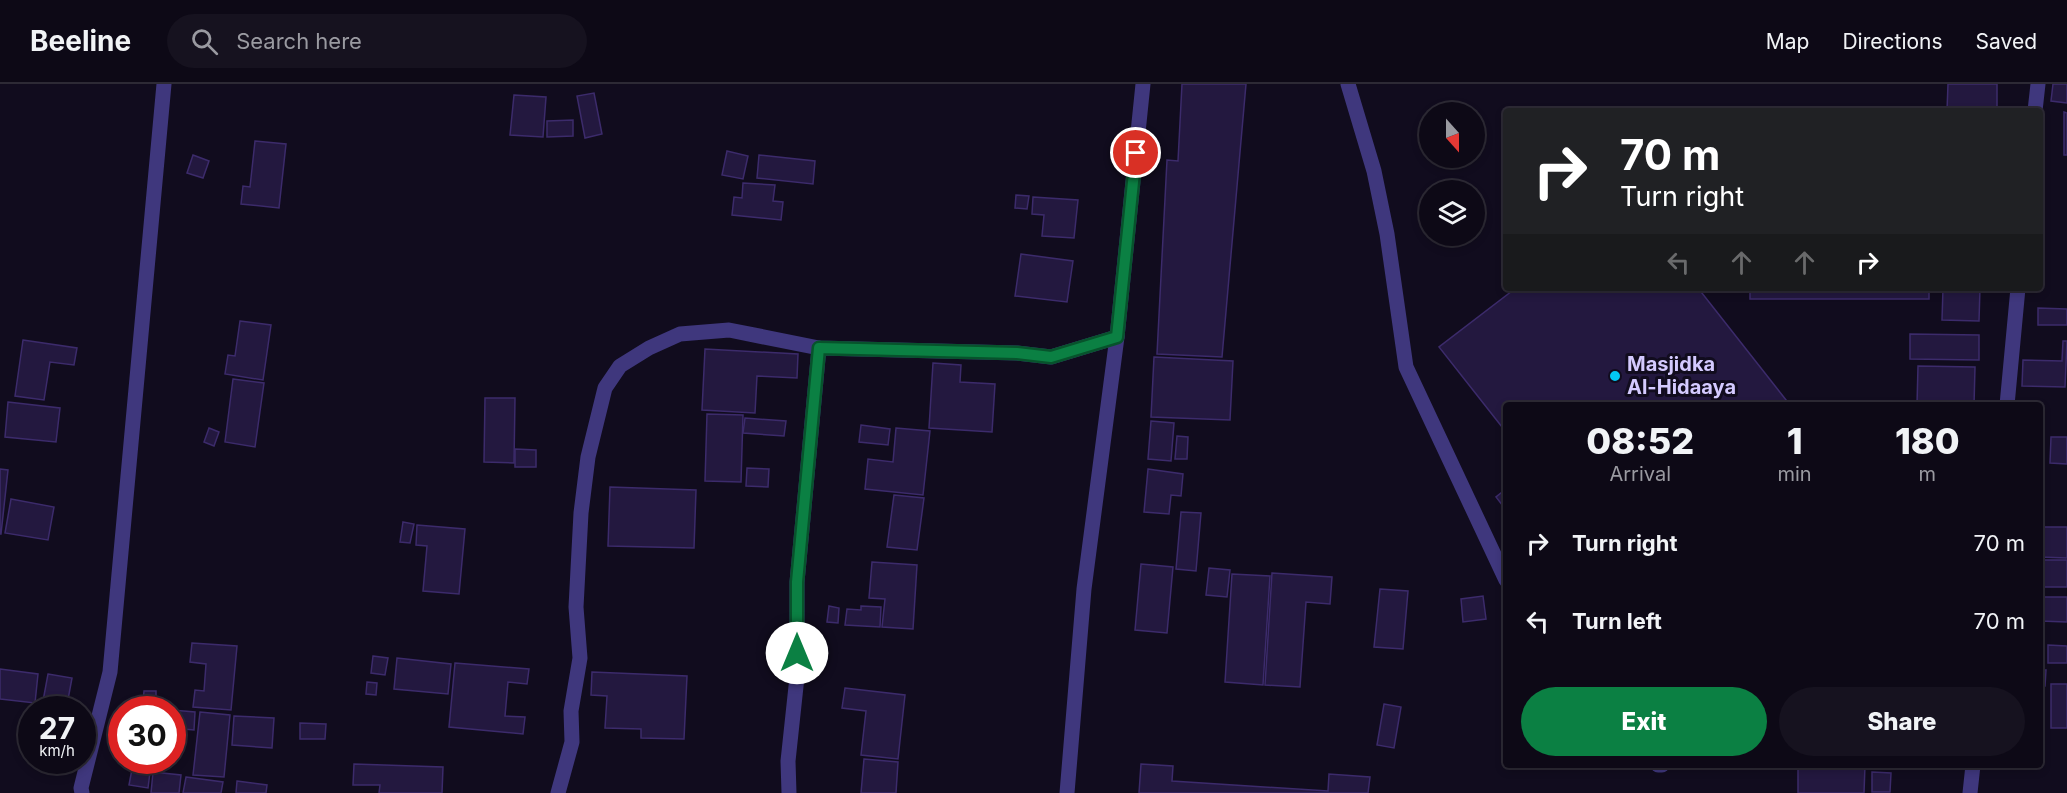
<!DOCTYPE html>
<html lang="en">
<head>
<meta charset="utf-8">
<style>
  body { margin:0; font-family:Inter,sans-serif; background:#16121f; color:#f1f3f6; height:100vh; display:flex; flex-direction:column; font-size:22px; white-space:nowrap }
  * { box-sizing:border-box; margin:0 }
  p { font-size:20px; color:#9a9aa1 }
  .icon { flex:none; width:33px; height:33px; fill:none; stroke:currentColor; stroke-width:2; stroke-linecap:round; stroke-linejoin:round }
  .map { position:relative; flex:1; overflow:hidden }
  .drawer { position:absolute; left:1503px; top:318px; width:540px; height:366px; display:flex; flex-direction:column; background:#0d0916; border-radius:6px; box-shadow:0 3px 9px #0003,0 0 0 2px #2d2a35 }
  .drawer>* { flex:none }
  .top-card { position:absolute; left:1503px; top:24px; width:540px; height:183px; border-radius:6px; box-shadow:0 3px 9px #0003,0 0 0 2px #2d2a35; background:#202124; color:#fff; overflow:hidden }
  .needle { width:39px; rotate:159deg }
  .buttons { position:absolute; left:1419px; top:18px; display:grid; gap:12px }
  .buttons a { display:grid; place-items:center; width:66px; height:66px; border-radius:50%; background:#0d0916; box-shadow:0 3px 9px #0003,0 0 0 2px #2d2a35; font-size:30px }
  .speed { position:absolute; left:18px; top:612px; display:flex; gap:12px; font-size:30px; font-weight:700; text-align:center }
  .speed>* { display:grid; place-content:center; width:78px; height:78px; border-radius:50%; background:#0d0916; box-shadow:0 3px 9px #0003,0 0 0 2px #2d2a35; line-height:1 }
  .speed small { font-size:15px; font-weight:400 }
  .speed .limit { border:9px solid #d22; background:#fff; color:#111 }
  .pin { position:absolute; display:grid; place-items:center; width:51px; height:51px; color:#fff; margin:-26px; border:3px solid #fff; border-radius:50%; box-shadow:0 2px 6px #0007 }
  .me { position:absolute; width:66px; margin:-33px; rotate:0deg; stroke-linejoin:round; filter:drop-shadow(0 0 4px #0008) }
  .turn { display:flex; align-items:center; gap:21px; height:126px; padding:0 18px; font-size:27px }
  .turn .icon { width:78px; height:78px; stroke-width:2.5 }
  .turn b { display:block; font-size:42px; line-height:51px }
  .lanes { display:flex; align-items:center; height:57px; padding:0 18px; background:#0003; justify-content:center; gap:30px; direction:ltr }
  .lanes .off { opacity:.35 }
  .eta { display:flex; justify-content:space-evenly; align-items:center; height:102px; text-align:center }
  .eta b { font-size:36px; font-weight:800; line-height:42px }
  .primary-button { display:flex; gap:12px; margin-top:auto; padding:12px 18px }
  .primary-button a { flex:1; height:69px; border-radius:36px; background:#0b8043; color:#fff; font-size:24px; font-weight:800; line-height:69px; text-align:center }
  .primary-button a+a { background:#16121f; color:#f1f3f6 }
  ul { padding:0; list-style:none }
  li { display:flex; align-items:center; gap:18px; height:78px; padding:0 18px }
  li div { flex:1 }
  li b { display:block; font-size:22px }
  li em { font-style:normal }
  header { display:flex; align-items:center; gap:36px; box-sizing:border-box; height:84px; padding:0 30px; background:#0d0916; border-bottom:2px solid #2d2a35 }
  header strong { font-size:28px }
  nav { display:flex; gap:33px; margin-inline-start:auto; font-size:21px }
  .search { width:420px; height:54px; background:#16121f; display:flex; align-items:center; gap:15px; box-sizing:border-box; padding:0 21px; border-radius:33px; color:#9a9aa1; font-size:22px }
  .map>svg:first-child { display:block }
</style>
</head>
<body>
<header>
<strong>Beeline</strong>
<div class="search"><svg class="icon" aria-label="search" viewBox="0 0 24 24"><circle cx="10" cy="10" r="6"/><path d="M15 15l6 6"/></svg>Search here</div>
<nav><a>Map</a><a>Directions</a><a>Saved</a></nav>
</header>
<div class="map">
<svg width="2067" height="709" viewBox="0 0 2067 709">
  <rect width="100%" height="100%" fill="#110c1e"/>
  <!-- building -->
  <g fill="#23183f" stroke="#3c2b6b" stroke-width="1.5">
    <polygon points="1182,0 1246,0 1222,273 1157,270 1167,76 1178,77"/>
    <polygon points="1948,0 1997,0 1997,27 1947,27"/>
    <polygon points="2053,0 2067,0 2067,19 2051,17"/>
    <polygon points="594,9 602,50 585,54 577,12"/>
    <polygon points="514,11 546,13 543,53 510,51"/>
    <polygon points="2064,28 2067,29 2067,71 2064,71"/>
    <polygon points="573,36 573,52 547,53 547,37"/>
    <polygon points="255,57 286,60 279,124 241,120 243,102 250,103"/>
    <polygon points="727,67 748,72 743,95 722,91"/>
    <polygon points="193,71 209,77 203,94 187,89"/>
    <polygon points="759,71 815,77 813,100 757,94"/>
    <polygon points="743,99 775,101 773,117 783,118 781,136 732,131 734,113 742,114"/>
    <polygon points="1016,111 1029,112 1027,125 1015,124"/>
    <polygon points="1033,113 1078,116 1074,154 1042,152 1044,131 1032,130"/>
    <polygon points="1021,170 1073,177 1067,218 1015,212"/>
    <polygon points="1516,204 1698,204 1790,321 1506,321 1506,348 1439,263"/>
    <rect x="1750" y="204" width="179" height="11"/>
    <polygon points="1943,204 1980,204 1979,237 1942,236"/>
    <polygon points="2038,224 2067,225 2067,241 2038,241"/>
    <polygon points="240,237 271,241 263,296 225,290 228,271 235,272"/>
    <polygon points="1910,250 1979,251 1979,276 1910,275"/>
    <polygon points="23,256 77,264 74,281 50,278 44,316 15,312"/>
    <polygon points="2063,257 2067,257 2065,303 2022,302 2023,276 2062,277"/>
    <polygon points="705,265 798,270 797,294 757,292 755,329 702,326"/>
    <polygon points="1154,273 1233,277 1230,336 1151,333"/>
    <polygon points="933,279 961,281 960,298 995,300 992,348 929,344"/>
    <polygon points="1918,282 1975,283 1974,321 1917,321"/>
    <polygon points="233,295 264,299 255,363 225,358"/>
    <polygon points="485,314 515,314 514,379 484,378"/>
    <polygon points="8,318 60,324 56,358 5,353"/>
    <polygon points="707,330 743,331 741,398 705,397"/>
    <polygon points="745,334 786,337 784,352 743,349"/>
    <polygon points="1151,337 1174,339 1171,377 1148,375"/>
    <polygon points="861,341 890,345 888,361 859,358"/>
    <polygon points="209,344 219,348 214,362 204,358"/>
    <polygon points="896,344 930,347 923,411 865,405 868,375 893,378"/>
    <polygon points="1177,352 1188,353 1187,375 1175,375"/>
    <polygon points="2051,353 2067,353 2067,380 2050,379"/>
    <polygon points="515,365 536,366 536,383 515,383"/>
    <polygon points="747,384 769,385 768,403 746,402"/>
    <polygon points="0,385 8,386 1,450 0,450"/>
    <polygon points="1148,385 1183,390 1181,412 1171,411 1169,430 1144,428"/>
    <polygon points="610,403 696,406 694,464 608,462"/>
    <polygon points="1506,405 1506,426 1496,413"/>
    <polygon points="894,411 924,414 917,466 887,463"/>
    <polygon points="11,415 54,423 48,456 5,449"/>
    <polygon points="1181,428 1201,429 1196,487 1176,485"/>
    <polygon points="403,438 414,440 410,459 400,458"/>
    <polygon points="417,441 465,445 459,510 423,507 427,462 416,461"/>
    <polygon points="2040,443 2067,443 2067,474 2040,473"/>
    <rect x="2040" y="476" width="27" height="27"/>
    <polygon points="872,478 917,481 913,545 882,543 885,515 869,514"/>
    <polygon points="1141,480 1173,483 1167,549 1135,546"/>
    <polygon points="1209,484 1230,486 1227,513 1206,511"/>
    <polygon points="1272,489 1332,493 1330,520 1306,518 1300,603 1265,601"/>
    <polygon points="1232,490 1270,492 1263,601 1225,598"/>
    <polygon points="1380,505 1408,507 1403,565 1374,563"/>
    <polygon points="1483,512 1486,535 1463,538 1461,515"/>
    <polygon points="2040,513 2067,513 2067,538 2040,537"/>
    <polygon points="829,522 839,524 838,539 827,538"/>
    <polygon points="861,522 881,523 880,543 845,541 847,525 861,526"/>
    <polygon points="192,559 237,562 231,626 193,623 195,606 204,607 206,580 190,578"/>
    <polygon points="2048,561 2067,562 2067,579 2048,579"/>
    <polygon points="373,572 388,574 385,591 371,589"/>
    <polygon points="397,574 451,580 448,610 394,605"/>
    <polygon points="455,579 529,585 527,600 508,598 505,632 525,633 523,650 449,643"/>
    <polygon points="0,585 38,590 35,619 0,615"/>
    <polygon points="2040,586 2046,586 2045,602 2040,602"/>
    <polygon points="592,588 687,592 684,655 641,654 641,645 605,644 607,612 591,611"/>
    <polygon points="48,590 72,594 67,621 43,617"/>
    <polygon points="367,598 377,599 376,611 366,610"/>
    <rect x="2051" y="600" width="16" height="44"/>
    <polygon points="845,604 905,611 898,675 861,671 866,627 842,624"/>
    <polygon points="144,607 156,607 156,619 143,619"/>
    <polygon points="1384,620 1401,623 1394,664 1377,661"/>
    <polygon points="172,626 195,628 194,646 172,644"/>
    <polygon points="200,628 230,631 224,693 193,691"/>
    <polygon points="234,632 274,634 272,664 232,661"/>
    <polygon points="300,639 326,640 325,655 300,655"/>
    <polygon points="864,675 898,678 896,709 861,709"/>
    <polygon points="354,680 443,683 442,709 379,709 380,701 353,701"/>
    <polygon points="1141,680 1173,682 1172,697 1328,707 1329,690 1370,693 1368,709 1139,709"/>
    <polygon points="1798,681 1865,681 1864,709 1798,709"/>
    <polygon points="1877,681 1926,681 1926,683"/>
    <polygon points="132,685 150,688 148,704 129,701"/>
    <polygon points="153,688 181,691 179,709 151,709"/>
    <polygon points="1872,688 1891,689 1890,708 1872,708"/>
    <polygon points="186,693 223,698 221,709 183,709"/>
    <polygon points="237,697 267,701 266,709 236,709"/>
  </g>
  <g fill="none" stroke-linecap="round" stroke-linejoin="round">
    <!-- street -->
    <g stroke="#3f377d" stroke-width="15">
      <polyline points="1348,0 1374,87 1387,150 1406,283 1506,496"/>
      <polyline points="2035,27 2038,0"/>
      <polyline points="2007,321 2018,204"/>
      <polyline points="1658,681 1662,681"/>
      <polyline points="82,709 81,704 110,588 164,0"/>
      <polyline points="558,709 572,658 571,627 580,574 576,523 581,429 588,373 605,304 620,282 649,264 680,250 729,246 819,264 1017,269 1051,273 1117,253"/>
      <polyline points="789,709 788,677 797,593 797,498 819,264"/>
      <polyline points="1067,709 1084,505 1117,253 1143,0"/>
      <polyline points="1970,709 1973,681"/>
    </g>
  </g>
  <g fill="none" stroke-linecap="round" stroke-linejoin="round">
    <!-- route casing -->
    <g stroke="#07532c" stroke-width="15">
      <polyline id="route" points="797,569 797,498 819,264 1017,269 1051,273 1117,253 1136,69"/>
    </g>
    <!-- route -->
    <use href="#route" stroke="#0b8043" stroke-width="10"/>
  </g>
  <!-- markers -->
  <circle fill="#02c8f3" stroke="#110c1e" stroke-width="2" cx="1615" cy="292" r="6"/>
  <g text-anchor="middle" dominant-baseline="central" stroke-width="6" stroke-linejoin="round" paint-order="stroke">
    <!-- poi labels -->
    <g font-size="20" font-weight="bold" fill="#d4caff" stroke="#110c1e" text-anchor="start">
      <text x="1627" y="280">Masjidka<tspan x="1627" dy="23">Al-Hidaaya</tspan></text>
    </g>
  </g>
</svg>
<div class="buttons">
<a><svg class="needle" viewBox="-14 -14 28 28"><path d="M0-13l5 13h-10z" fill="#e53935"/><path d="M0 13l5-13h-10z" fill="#9a9aa1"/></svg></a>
<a><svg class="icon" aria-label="layers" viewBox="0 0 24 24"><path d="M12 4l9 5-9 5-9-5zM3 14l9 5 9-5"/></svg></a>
</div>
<div class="speed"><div>27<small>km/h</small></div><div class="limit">30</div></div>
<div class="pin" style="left:1136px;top:69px;background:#d93025"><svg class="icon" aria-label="arrive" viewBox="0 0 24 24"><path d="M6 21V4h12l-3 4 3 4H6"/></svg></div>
<svg class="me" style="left:797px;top:569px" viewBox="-20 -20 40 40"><circle r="19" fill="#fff"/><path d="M0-13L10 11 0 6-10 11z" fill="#0b8043"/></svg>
<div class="top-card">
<div class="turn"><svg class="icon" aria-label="right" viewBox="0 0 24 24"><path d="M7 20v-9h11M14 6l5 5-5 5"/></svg><div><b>70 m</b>Turn right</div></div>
<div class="lanes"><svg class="icon off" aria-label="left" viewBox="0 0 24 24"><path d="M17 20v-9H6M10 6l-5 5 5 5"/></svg><svg class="icon off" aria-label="ahead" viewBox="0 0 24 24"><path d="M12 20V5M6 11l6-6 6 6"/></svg><svg class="icon off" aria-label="ahead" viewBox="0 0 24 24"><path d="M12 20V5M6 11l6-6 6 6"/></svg><svg class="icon" aria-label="right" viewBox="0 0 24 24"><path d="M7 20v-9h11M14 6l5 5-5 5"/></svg></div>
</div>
<section class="drawer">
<div class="eta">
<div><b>08:52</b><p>Arrival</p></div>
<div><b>1</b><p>min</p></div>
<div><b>180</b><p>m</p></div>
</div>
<ul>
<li><svg class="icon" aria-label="right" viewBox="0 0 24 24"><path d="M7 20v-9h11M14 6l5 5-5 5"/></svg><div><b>Turn right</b></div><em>70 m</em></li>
<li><svg class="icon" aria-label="left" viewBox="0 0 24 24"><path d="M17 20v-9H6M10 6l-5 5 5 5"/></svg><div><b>Turn left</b></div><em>70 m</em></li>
</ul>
<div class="primary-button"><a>Exit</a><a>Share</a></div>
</section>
</div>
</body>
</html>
